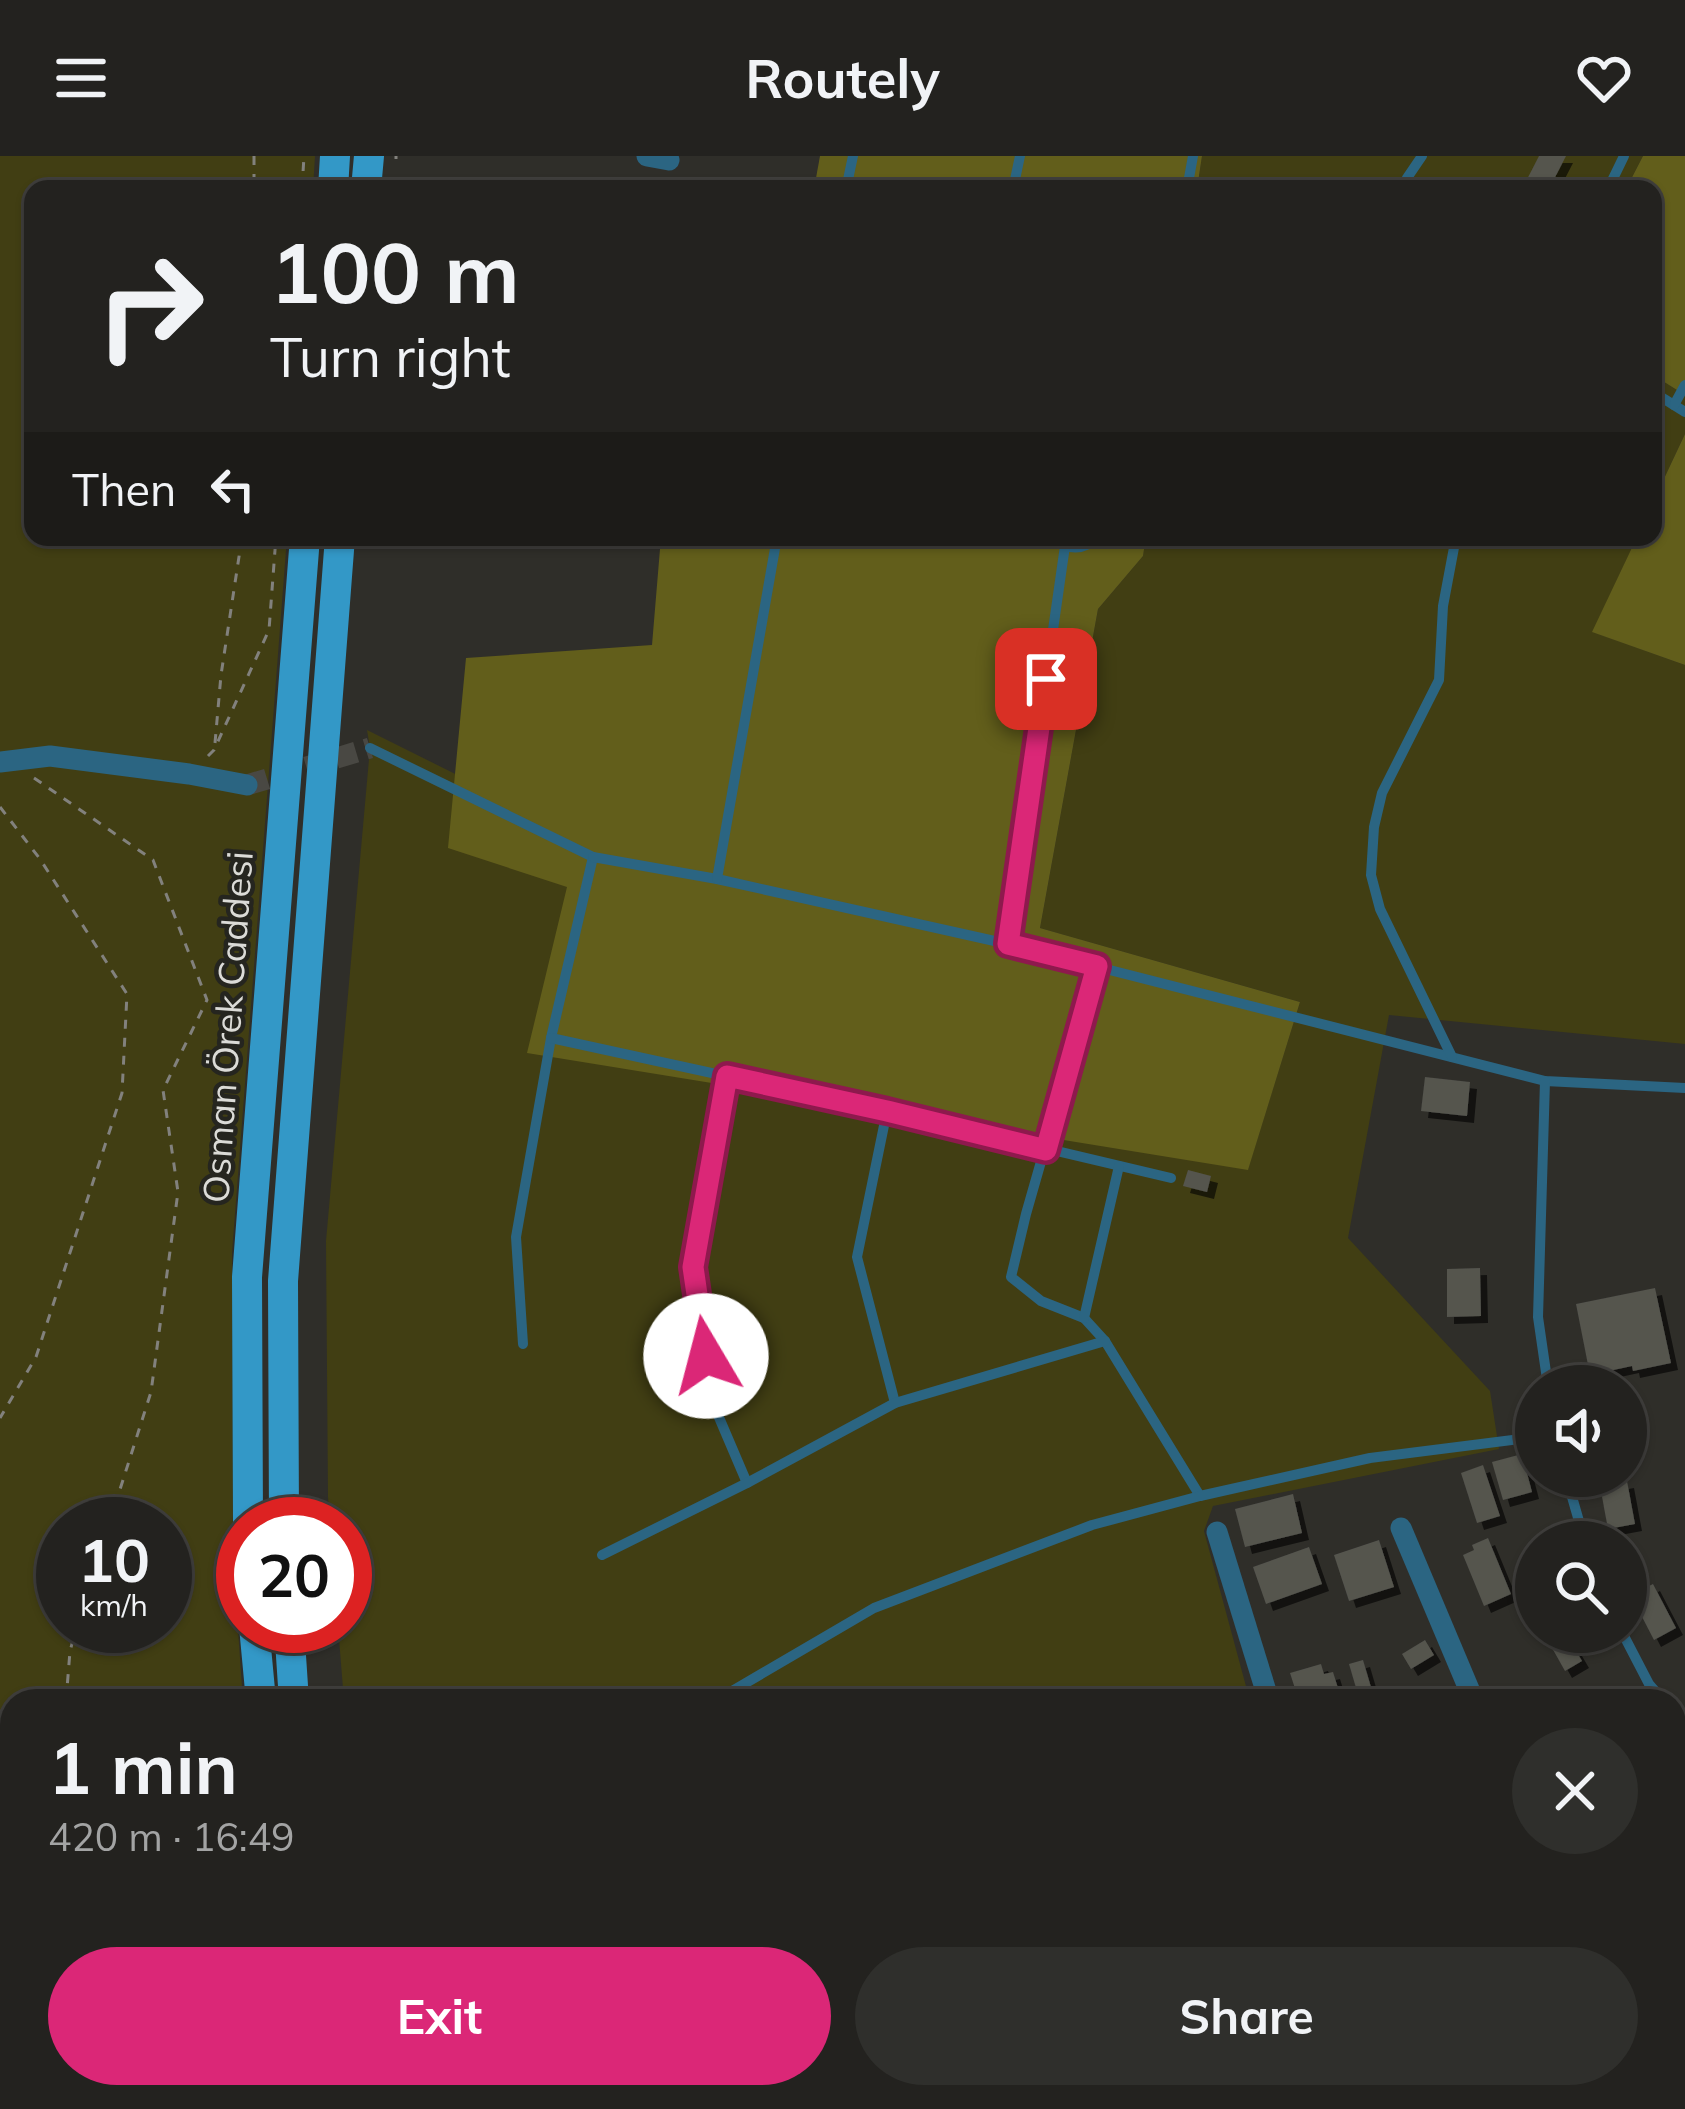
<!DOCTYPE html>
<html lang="en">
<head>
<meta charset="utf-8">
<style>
  body { margin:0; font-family:Mulish,sans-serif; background:#2f2f2c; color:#f1f3f6; height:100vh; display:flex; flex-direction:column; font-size:45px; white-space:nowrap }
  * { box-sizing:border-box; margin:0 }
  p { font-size:39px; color:#a3a4a4 }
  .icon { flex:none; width:66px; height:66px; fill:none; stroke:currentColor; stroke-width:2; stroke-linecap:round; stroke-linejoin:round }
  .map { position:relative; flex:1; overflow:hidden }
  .drawer { position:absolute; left:0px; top:1533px; width:1686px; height:420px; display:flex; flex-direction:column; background:#23221f; border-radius:36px 36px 0 0; box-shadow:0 3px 9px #0004,0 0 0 3px #403f3d }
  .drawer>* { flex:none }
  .guide { position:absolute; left:24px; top:24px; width:1638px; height:366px; border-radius:24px; box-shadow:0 3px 9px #0004,0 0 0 3px #403f3d; background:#23221f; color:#f1f3f6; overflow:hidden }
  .fabs { position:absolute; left:1515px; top:1209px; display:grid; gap:24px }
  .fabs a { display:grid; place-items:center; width:132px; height:132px; border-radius:50%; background:#23221f; box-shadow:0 3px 9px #0004,0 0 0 3px #403f3d; font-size:60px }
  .speed { position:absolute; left:36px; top:1341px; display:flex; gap:24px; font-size:60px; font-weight:700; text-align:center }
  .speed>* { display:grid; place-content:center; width:156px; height:156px; border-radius:50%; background:#23221f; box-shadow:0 3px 9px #0004,0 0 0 3px #403f3d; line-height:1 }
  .speed small { font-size:30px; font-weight:400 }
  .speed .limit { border:18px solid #d22; background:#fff; color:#111 }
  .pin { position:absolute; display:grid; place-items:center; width:102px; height:102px; color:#fff; margin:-51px; border-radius:24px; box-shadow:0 6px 18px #0006 }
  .me { position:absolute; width:132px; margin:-66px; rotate:352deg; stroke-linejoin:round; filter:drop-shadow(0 0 9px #0008) }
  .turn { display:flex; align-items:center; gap:42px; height:252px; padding:0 48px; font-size:54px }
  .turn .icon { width:156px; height:156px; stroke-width:2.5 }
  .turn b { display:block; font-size:84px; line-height:102px }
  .then { display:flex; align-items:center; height:114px; padding:0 48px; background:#0003; gap:24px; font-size:45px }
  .round { display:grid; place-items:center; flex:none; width:126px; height:126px; border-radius:63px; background:#2f2f2c }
  .summary { display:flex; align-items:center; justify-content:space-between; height:204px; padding:0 48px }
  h1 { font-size:72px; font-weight:700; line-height:90px }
  .primary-button { display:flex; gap:24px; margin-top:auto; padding:24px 48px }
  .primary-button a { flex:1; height:138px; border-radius:72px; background:#db2777; color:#fff; font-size:48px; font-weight:700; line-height:138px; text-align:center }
  .primary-button a+a { background:#2f2f2c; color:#f1f3f6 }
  header { display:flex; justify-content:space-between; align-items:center; height:156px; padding:0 48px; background:#23221f; font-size:54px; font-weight:700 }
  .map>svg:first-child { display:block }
</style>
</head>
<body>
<header><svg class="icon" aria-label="menu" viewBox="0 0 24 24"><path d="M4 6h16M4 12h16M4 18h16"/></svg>Routely<svg class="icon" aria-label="heart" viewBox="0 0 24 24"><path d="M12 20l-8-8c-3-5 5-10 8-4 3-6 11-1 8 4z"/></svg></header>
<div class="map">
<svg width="1685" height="1953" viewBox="0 0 1685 1953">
  <defs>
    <filter id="shadow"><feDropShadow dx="7" dy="7" stdDeviation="0" flood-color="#0009"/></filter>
  </defs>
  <rect width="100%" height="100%" fill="#2f2e29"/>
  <!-- green -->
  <g fill="#413e13" fill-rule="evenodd">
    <path d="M0,0h315l-2,33h-280v348h254l-55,716 1,305 10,143h-231v252l-12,1zM63,1368h102v102h-102z"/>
    <polygon points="1202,0 1643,0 1626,33 1197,33"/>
    <polygon points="1653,219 1685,239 1685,278 1653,346"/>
    <polygon points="1146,381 1637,381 1593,476 1685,509 1685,888 1389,859 1348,1082 1490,1235 1499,1293 1213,1350 1204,1375 1250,1545 344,1545 338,1470 345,1470 345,1368 330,1368 328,1341 326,1085 370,592 367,574 1248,1013 1300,846 1040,772 1098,453 1143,400"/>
    <polygon points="12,1831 12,1941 114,1941 115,1952 0,1953 0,1832"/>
    <polygon points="1674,1893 1685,1904 1685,1953 1559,1953 1580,1941 1674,1941"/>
    <polygon points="405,1941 986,1941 984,1953 407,1953"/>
    <polygon points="1095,1941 1231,1941 1234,1953 1093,1953"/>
  </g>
  <!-- forest -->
  <g fill="#625e1b">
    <polygon points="820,0 1202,0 1197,33 814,33"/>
    <polygon points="1643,0 1685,0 1685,239 1653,219 1653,33 1626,33"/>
    <polygon points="1685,278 1685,509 1592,476 1637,381 1653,381 1653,346"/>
    <polygon points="661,381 1146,381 1143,400 1098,453 1040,772 1300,846 1248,1014 527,897 567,731 448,692 466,502 652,489"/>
  </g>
  <!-- building -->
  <g fill="#54544e" filter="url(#shadow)">
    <polygon points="1539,0 1566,0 1549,33 1522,33"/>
    <polygon points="1425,921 1470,926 1467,960 1421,955"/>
    <polygon points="1188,1014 1211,1020 1207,1036 1183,1030"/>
    <polygon points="1480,1112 1481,1160 1447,1161 1447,1113"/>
    <polygon points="1655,1132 1671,1207 1633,1215 1632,1210 1590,1219 1576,1148"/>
    <polygon points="1522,1298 1532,1336 1503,1344 1492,1306"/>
    <polygon points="1483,1309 1500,1360 1477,1367 1461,1317"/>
    <polygon points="1627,1325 1635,1368 1608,1373 1600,1330"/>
    <polygon points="1293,1338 1302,1377 1245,1391 1235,1353"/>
    <polygon points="1488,1382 1511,1438 1484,1450 1463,1399 1474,1394 1472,1389"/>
    <polygon points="1379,1384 1394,1431 1349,1445 1334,1399"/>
    <polygon points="1309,1391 1322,1428 1266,1448 1253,1411"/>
    <polygon points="1631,1415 1641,1434 1653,1428 1676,1472 1654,1484 1626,1430 1626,1418"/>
    <polygon points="1543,1476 1565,1476 1582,1505 1565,1515"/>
    <polygon points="1425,1484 1434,1499 1411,1513 1402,1498"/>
    <polygon points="1363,1504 1373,1538 1359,1542 1349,1508"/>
    <polygon points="1321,1508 1324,1518 1333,1516 1342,1545 1299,1545 1290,1517"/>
    <polygon points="170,1941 235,1941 237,1953 173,1953"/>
    <polygon points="1005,1941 1043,1941 1042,1953 1004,1953"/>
    <polygon points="1254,1941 1302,1941 1304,1947 1282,1953 1257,1953"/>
  </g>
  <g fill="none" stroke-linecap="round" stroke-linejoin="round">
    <!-- street-tunnel -->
    <polyline stroke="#494843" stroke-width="21" stroke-dasharray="21 10" stroke-linecap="butt" points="247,629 370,592"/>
    <!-- path -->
    <g stroke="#82817d" stroke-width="3" stroke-dasharray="9 9" stroke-linecap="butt">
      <polyline points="254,0 254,33"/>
      <polyline points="396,3 396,0"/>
      <polyline points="302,33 304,0"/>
      <polyline points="215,587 221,519 242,381"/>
      <polyline points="208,600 214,594 269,474 276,381"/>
      <polyline points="34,622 153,704 207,844 163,934 178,1036 151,1236 109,1368"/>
      <polyline points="0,651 40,703 127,838 122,937 36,1201 0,1262"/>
      <polyline points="66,1545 70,1495 77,1470"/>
      <polyline points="0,1691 12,1689"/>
      <polyline points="623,1941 641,1953"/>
    </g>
    <!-- lane -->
    <g stroke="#2b6582" stroke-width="10">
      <polyline points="846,33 853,0"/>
      <polyline points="1013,33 1020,0"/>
      <polyline points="1187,33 1193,0"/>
      <polyline points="1403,33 1407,22 1422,0"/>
      <polyline points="1608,33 1624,0"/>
      <polyline points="1653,236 1685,256"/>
      <polyline points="1674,249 1685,229"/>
      <path d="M1053,381c14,14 31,14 45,0"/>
      <polyline points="370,592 593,701 551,882 516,1081 523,1188"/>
      <polyline points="593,701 717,723 1008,788 1545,925 1685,932"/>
      <polyline points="717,723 777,381"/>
      <polyline points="1008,788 1065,390"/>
      <polyline points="1097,810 1026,1058 1011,1121 1041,1145 1084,1162 1105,1185 1200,1340"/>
      <polyline points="551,882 887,955 1171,1022"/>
      <polyline points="1452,901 1380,753 1371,719 1374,671 1382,637 1439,524 1443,450 1456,381"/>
      <polyline points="727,920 693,1111 712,1245 747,1327"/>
      <polyline points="1545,925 1538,1161 1548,1230"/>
      <polyline points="887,955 857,1101 895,1247"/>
      <polyline points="1084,1162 1119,1010"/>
      <polyline points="1566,1320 1585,1386"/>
      <polyline points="602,1399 747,1327 895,1247 1105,1185"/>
      <polyline points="1622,1476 1649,1528 1664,1545"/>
      <polyline points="715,1545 874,1452 1092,1369 1200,1340 1370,1302 1536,1281"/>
      <polyline points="1674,1556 1685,1569"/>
    </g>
    <!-- street -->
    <g stroke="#2b6582" stroke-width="21">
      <polyline points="647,0 669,4"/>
      <polyline points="0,606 50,600 189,618 247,629"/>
      <polyline points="1401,1372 1474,1545"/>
      <polyline points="1217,1376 1269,1545"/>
      <polyline points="1674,1790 1685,1800"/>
      <polyline points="0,1817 12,1814"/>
      <polyline points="1674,1847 1685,1837"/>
      <polyline points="288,1941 290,1953"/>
      <polyline points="1479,1941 1485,1953"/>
      <polyline points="1625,1941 1633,1953"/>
      <polyline points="1080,1953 1082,1941"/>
      <polyline points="1365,1953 1386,1941"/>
      <polyline points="1522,1953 1546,1941"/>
    </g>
    <!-- primary -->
    <g stroke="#3398c7" stroke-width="30">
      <polyline points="333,33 335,0"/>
      <polyline points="366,33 369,0"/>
      <polyline points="248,1368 247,1121 305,381"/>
      <polyline points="284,1368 283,1125 340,381"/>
      <polyline points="254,1470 261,1545"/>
      <polyline points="289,1470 294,1545"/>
      <polyline points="325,1941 327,1953"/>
      <polyline points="357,1941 360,1953"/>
    </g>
  </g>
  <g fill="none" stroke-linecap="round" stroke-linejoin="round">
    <!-- route casing -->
    <g stroke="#8e194d" stroke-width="30">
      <polyline id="route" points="706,1200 693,1111 727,920 887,955 1046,994 1097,810 1008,788 1046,523"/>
    </g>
    <!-- route -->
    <use href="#route" stroke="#db2777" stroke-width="21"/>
  </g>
  <g text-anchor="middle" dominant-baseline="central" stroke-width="9" stroke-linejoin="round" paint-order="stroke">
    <!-- street labels -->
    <g font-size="36" fill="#dbdbd7" stroke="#25251f">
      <text transform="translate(227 871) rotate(-86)">Osman Örek Caddesi</text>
    </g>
  </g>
</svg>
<div class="fabs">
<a><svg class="icon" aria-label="sound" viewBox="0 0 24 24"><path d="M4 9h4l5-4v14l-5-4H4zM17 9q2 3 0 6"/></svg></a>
<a><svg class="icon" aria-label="search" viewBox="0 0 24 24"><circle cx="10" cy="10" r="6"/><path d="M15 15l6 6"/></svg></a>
</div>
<div class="speed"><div>10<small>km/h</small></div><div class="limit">20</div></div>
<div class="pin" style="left:1046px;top:523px;background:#d93025"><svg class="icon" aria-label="arrive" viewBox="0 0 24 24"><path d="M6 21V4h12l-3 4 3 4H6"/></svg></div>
<svg class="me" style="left:706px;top:1200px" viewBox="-20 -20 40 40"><circle r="19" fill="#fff"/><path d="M0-13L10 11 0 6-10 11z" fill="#db2777"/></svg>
<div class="guide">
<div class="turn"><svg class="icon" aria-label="right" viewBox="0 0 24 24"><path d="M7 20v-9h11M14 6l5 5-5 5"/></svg><div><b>100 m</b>Turn right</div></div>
<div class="then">Then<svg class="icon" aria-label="left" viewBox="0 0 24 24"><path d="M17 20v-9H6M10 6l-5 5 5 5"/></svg></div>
</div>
<section class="drawer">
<div class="summary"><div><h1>1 min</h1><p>420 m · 16:49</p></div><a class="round"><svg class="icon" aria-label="close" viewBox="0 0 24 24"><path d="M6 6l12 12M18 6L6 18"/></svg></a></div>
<div class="primary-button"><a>Exit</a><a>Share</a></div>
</section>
</div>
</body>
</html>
